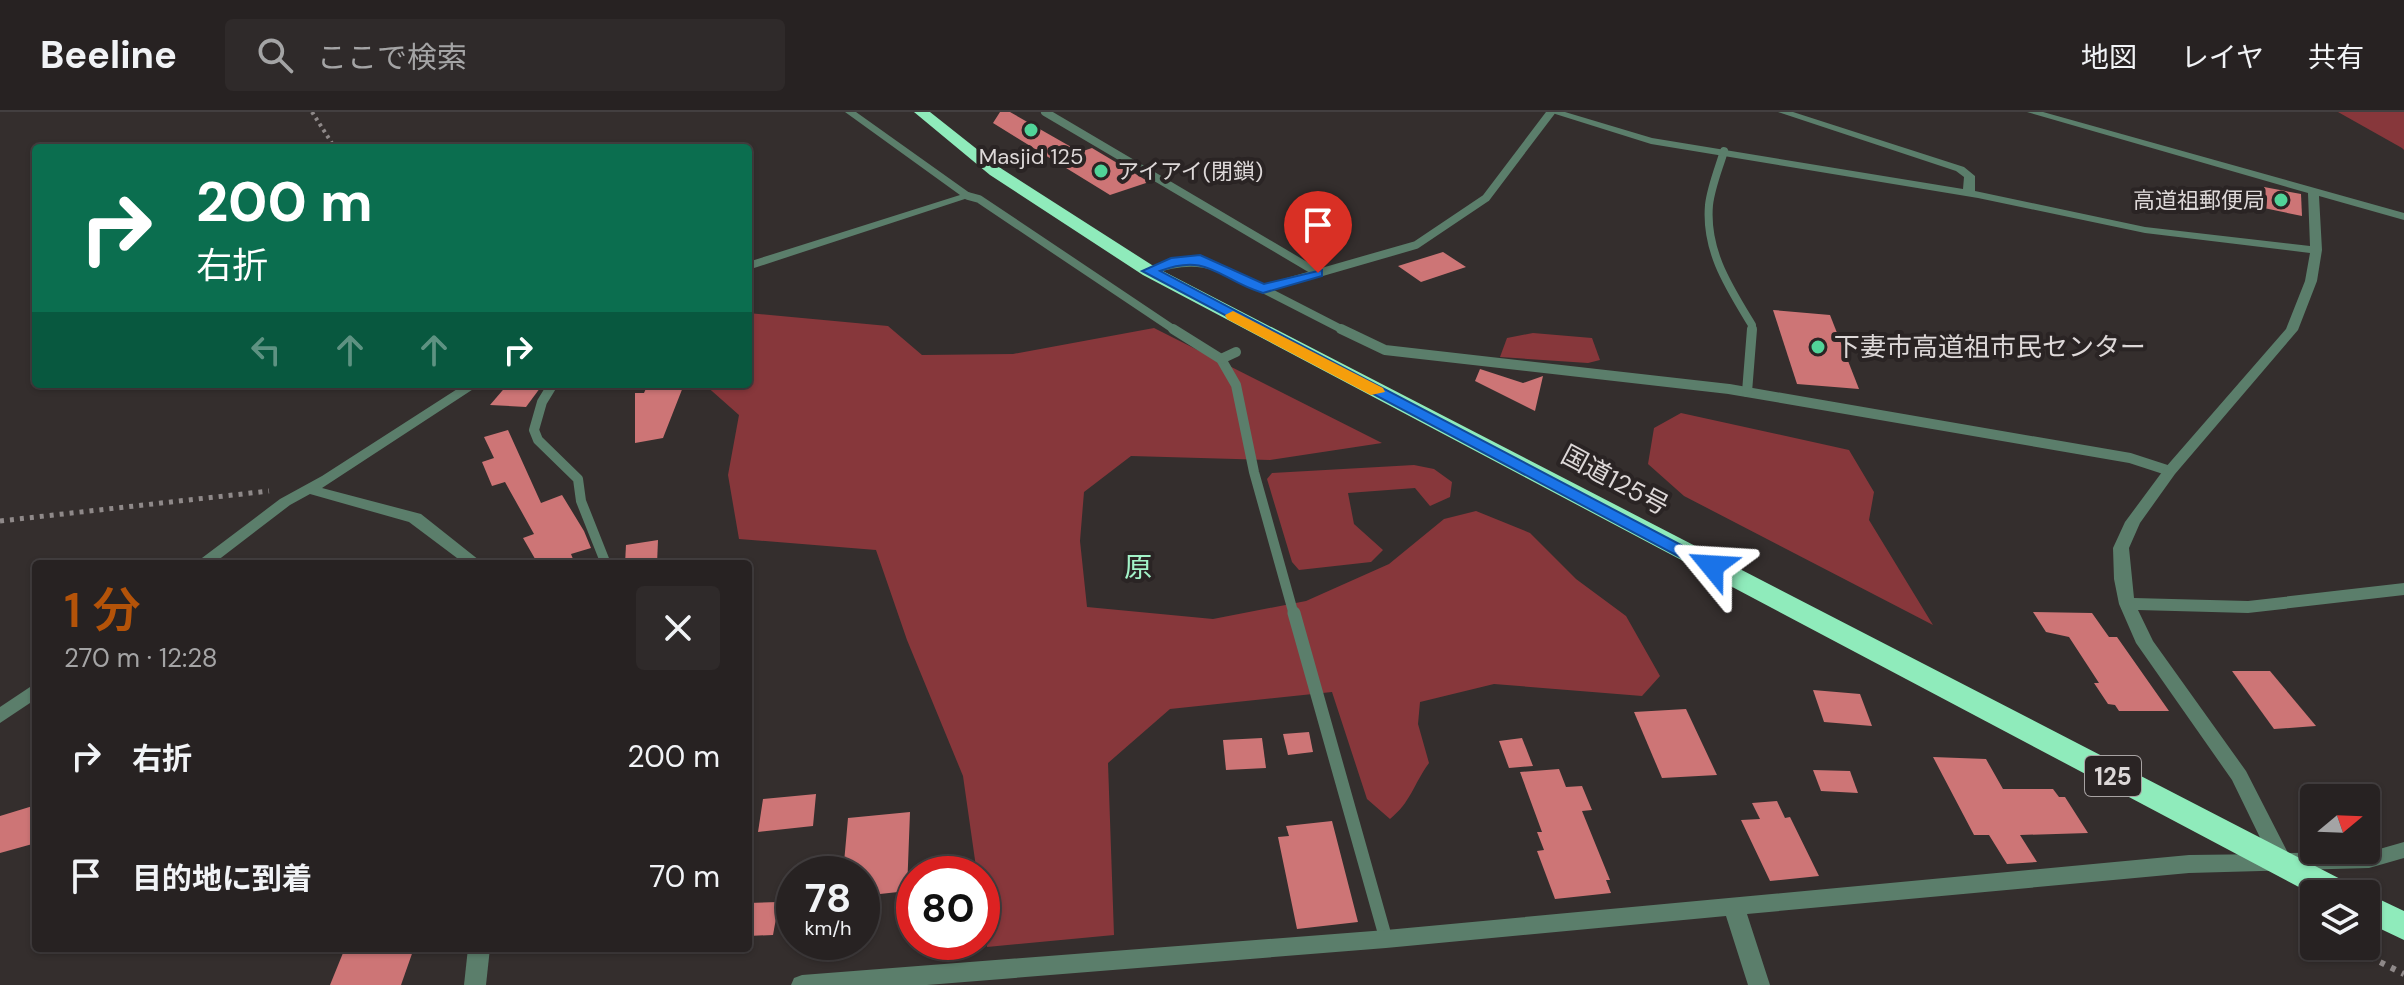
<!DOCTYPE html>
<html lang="ja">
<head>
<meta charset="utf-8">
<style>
  body { margin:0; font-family:"DM Sans","Noto Sans JP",sans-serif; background:#2f2a2a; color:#f1f3f6; height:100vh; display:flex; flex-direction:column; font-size:30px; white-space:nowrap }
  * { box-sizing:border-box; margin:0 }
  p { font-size:26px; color:#a4a4a5 }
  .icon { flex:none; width:44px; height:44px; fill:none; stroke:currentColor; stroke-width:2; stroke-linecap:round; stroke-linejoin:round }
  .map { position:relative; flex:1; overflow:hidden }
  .side { position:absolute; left:32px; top:448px; width:720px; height:392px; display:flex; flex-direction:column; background:#272222; border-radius:8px; box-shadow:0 2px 6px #0004,0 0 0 2px #433f40 }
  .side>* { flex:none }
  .top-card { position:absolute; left:32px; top:32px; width:720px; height:244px; border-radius:8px; box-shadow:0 2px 6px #0004,0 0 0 2px #433f40; background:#0b6e4f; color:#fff; overflow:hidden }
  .needle { width:52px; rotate:71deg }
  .tools { position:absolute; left:2300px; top:672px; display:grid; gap:16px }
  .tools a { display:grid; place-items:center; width:80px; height:80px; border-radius:8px; background:#272222; box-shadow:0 2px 6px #0004,0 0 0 2px #433f40; font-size:40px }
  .speed { position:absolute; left:776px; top:744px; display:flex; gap:16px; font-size:40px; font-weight:700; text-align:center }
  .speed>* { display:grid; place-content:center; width:104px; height:104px; border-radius:50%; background:#272222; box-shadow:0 2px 6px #0004,0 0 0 2px #433f40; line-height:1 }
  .speed small { font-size:20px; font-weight:400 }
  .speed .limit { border:12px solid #d22; background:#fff; color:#111 }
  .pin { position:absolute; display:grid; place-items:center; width:68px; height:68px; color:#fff; margin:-82px -34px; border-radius:50% 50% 50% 0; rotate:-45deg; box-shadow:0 0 8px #0007 }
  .pin .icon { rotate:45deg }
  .me { position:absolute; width:88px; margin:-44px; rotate:297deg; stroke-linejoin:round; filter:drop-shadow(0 0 6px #0008) }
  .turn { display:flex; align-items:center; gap:28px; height:168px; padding:0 32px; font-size:36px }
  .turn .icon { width:104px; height:104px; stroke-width:2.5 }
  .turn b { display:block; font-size:56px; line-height:68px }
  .lanes { display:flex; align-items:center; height:76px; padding:0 32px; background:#0003; justify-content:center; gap:40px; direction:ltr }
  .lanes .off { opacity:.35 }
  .round { display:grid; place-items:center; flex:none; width:84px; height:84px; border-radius:8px; background:#2f2a2a }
  .head { display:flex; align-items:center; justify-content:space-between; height:136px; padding:0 32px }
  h1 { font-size:48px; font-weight:600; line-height:60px; color:#b45309 }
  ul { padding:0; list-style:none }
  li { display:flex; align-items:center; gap:24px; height:120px; padding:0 32px }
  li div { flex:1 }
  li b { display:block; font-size:30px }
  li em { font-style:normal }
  header { display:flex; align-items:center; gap:48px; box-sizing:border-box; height:112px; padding:0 40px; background:#272222; border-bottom:2px solid #433f40 }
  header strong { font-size:38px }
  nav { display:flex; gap:44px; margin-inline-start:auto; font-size:28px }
  .search { width:560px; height:72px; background:#2f2a2a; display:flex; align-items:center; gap:20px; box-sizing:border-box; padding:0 28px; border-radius:8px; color:#a4a4a5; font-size:30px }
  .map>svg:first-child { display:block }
</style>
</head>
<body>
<header>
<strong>Beeline</strong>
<div class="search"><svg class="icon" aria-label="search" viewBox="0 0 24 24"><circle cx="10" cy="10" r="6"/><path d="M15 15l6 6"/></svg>ここで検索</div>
<nav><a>地図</a><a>レイヤ</a><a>共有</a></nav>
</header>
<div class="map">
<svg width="2404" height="873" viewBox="0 0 2404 873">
  <rect width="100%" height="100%" fill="#342e2d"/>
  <!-- green -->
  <g fill="#87373b">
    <polygon points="2338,0 2404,0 2404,38 2402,36"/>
    <path d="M748,201l140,13 34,29 91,-1 141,-26 228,115 -112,17 -139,-4 -47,36 -4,49 7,66 126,12 93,-18 83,-37 55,-45 32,-8 54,22 46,46 50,37 34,60 -18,20 -148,-12 -74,18 -2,22 11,39c-16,22 -18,39 -39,56l-23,-20 -35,-107 -162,17 -62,54 6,172 -127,12 -5,-73h-5l-14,-98 -56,-136 -31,-90 -137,-11 -11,-64 11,-60 -35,-31h44z"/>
    <polygon points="1533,221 1592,226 1600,248 1588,251 1500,245 1507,226"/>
    <polygon points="1681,301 1849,338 1874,380 1869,408 1933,513 1684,384 1648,352 1654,316"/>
    <polygon points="1414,353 1434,357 1452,370 1450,385 1430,394 1415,376 1348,381 1354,412 1383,438 1371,450 1299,458 1292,450 1267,367 1272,361"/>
  </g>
  <!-- building -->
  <g fill="#cd7576">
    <polygon points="1000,0 1010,0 1080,40 1092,36 1149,70 1110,83 993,11"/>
    <polygon points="2264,75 2301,82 2302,104 2264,96"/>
    <polygon points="1443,140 1466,155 1421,170 1398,154"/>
    <polygon points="1773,198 1830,203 1859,277 1797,272"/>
    <polygon points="1480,257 1523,271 1543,264 1535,299 1475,269"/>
    <polygon points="508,272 543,272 526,295 490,293"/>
    <polygon points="648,272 678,272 676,276 683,275 663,326 635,331 635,281 644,281"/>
    <polygon points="508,318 541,391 562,383 584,419 591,436 571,442 575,452 538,452 523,426 534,422 505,370 492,374 482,350 494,346 484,325"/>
    <polygon points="658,428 657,452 625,452 626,433"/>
    <polygon points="2033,500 2092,501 2109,525 2117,525 2169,599 2119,599 2115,593 2108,592 2094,571 2099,571 2069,525 2046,520"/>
    <polygon points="2232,559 2270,559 2316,614 2274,617"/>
    <polygon points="1813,578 1860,582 1872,614 1824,610"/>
    <polygon points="1686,597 1717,663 1662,666 1634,600"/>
    <polygon points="1309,620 1313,640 1288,643 1283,622"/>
    <polygon points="1262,626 1266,656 1226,658 1223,628"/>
    <polygon points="1522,626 1533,654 1509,656 1499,629"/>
    <polygon points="1933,645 1986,647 2003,677 2053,677 2059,685 2065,685 2088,721 2020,723 2037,750 2007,752 1989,723 1974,723"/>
    <polygon points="1559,657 1566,675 1582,674 1592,698 1582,699 1610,768 1606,768 1611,781 1555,787 1537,739 1544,738 1537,720 1542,720 1520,660"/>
    <polygon points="1813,658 1850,659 1858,681 1821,679"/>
    <polygon points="816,682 813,714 758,720 763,687"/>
    <polygon points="1777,689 1785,706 1790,705 1819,764 1770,769 1741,708 1760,707 1752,691"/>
    <polygon points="36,693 36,731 0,741 0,704"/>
    <polygon points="910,700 907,779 862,784 862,762 843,762 848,706"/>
    <polygon points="1332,709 1358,810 1297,817 1278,725 1289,724 1286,714"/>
    <polygon points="779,790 773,823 748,824 748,791"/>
    <polygon points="345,836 414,836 401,873 330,873"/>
  </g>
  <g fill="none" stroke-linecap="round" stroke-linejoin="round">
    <!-- path-far2 -->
    <polyline stroke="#8f8989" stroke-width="4" stroke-dasharray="3 4" stroke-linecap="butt" points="312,0 335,36"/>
    <!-- path-far1 -->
    <polyline stroke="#8f8989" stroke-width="5" stroke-dasharray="4 6" stroke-linecap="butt" points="0,409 269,379"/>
    <!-- path -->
    <polyline stroke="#8f8989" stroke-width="6" stroke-dasharray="5 7" stroke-linecap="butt" points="2348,834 2404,862"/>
    <!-- lane-far2 -->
    <g stroke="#5b7e6b" stroke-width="8">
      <polyline points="1045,0 1318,161"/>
      <path d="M1724,39c-5,17 -13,36 -15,54 -4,46 20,82 43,120v6"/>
      <polyline points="968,84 979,87 1176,219"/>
      <path d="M1149,159c51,-18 68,-5 114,18l153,-44 70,-47 65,-86"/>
      <polyline points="1263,177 1345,219"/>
    </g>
    <!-- lane-far1 -->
    <g stroke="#5b7e6b" stroke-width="10">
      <polyline points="1173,217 1221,247 1236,273 1254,360 1294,503"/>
      <polyline points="1341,217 1385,238 1729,277 2130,346 2170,359"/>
      <polyline points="1221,247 1236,240"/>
      <polyline points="553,272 542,290 534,318 538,328 578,367 581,389 606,452"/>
      <polyline points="1747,280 1752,217"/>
    </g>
    <!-- lane -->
    <polyline stroke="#5b7e6b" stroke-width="13" points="1294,501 1386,827"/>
    <!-- street -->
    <g fill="#5b7e6b" fill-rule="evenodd">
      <polygon points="845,0 856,0 974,84 748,158 748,150 960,83"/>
      <polygon points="1549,0 1565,0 1652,26 1963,77 1964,65 1956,59 1778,0 1793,0 1964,55 1975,64 1975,79 2145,115 2310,134 2308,81 2027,0 2043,0 2404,101 2404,108 2319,84 2322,138 2317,169 2298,218 2175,362 2140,411 2129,436 2134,486 2248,489 2404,471 2404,483 2248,501 2138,498 2153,529 2246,659 2288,741 2369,740 2404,730 2404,746 2369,756 2189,761 1747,802 1770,873 1748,873 1726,804 1386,836 927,873 791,873 794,866 802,863 1386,818 2189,743 2268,742 2232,668 2136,531 2119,492 2114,467 2113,436 2125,410 2165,356 2286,217 2305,169 2310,141 2145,121 1978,86 1651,32"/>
      <polygon points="465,272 481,272 322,376 421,402 484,452 465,452 409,410 310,382 290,393 213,452 194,452 280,387 322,364"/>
      <polygon points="36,571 36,587 0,611 0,595"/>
      <polygon points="468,836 490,836 486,873 464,873"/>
    </g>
    <!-- highway -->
    <g fill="#8febbb" fill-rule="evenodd">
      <polygon points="914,0 930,0 1002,57 1155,155 2352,773 2357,782 2314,783 1143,163 990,63"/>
      <polygon points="2366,781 2404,799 2404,828 2366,810"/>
    </g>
  </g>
  <!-- route -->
  <path fill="#1a73e8" stroke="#114b97" stroke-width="2" d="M1200,143l64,29 58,-14v6l-59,17c-44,-13 -54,-41 -103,-22l561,295 -9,7 -6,-2 -564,-300 29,-13z"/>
  <!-- slow -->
  <polygon fill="#f59e0b" points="1233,199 1383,276 1385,280 1371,283 1227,207 1225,203"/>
  <!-- markers -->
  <g fill="#51d398" stroke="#2a2424" stroke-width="3">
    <circle cx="1031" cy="18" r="8"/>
    <circle cx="1101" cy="59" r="8"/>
    <circle cx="2281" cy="88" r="8"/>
    <circle cx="1818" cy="235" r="8"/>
  </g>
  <g text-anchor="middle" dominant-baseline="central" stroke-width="8" stroke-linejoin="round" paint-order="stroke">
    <!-- far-poi labels -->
    <g font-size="22" fill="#ddd8d8" stroke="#2a2424">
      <text x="1031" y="44">Masjid 125</text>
      <text x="1117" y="59" text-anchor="start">アイアイ(閉鎖)</text>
      <text x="2265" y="88" text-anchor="end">高道祖郵便局</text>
    </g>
    <!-- shield labels -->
    <rect fill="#2a2424" stroke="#a7a2a2" stroke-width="2" x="2085" y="644" width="56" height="40" rx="6"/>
    <g font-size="24" font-weight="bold" fill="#ddd8d8">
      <text x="2113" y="664">125</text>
    </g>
    <!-- poi labels -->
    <g font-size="26" fill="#ddd8d8" stroke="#2a2424" text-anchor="start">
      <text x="1834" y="235">下妻市高道祖市民センター</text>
    </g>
    <!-- street labels -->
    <g font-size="26" fill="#ddd8d8" stroke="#2a2424">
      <text transform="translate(1615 368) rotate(28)">国道125号</text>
    </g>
    <!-- neighbourhood labels -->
    <g font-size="28" fill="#a3f4c9" stroke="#2a2424">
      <text x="1138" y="455">原</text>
    </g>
  </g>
</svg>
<div class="tools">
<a><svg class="needle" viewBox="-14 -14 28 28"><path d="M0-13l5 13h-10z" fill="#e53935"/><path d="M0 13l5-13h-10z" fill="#a4a4a5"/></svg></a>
<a><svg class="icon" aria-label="layers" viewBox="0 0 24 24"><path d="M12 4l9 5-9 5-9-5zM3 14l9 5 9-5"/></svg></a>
</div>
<div class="speed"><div>78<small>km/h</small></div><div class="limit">80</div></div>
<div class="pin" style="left:1318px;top:161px;background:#d93025"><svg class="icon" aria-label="arrive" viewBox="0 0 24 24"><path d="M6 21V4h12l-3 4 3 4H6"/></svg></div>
<svg class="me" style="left:1712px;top:454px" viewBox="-20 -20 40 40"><path d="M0-17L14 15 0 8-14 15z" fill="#1a73e8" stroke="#fff" stroke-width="4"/></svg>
<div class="top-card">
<div class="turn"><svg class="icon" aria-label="right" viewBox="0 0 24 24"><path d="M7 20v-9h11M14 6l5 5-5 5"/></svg><div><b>200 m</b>右折</div></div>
<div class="lanes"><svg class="icon off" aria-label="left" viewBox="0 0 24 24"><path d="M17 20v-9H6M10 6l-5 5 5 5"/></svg><svg class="icon off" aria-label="ahead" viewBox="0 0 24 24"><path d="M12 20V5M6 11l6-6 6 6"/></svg><svg class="icon off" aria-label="ahead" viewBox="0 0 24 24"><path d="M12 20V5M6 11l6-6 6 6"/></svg><svg class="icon" aria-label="right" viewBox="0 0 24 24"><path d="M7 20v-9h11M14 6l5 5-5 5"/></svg></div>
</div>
<section class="side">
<div class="head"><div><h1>1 分</h1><p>270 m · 12:28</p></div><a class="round"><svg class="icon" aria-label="close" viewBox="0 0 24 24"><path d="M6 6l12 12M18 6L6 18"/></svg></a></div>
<ul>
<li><svg class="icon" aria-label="right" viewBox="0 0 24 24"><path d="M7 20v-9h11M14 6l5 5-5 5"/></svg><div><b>右折</b></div><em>200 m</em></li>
<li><svg class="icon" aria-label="arrive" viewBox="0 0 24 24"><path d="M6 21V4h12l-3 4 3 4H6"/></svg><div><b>目的地に到着</b></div><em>70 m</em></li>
</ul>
</section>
</div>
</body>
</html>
